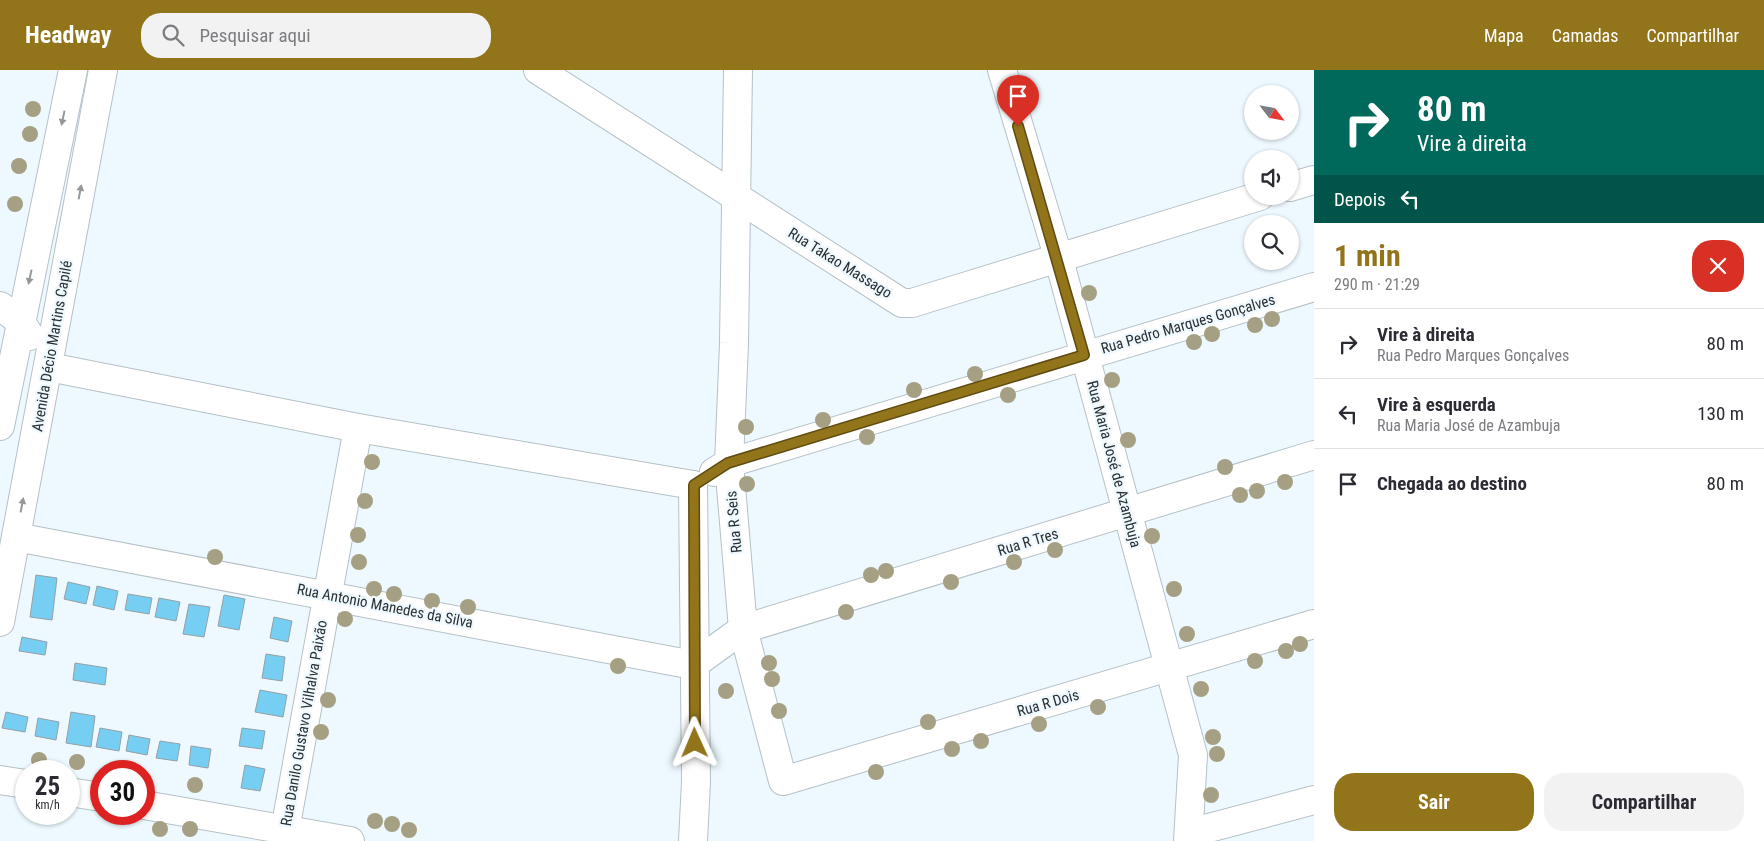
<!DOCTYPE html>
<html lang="pt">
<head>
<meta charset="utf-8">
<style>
  body { margin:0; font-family:"Roboto Condensed",sans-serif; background:#f2f2f3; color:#2b2b33; height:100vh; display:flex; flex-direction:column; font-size:19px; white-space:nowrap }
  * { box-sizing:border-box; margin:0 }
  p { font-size:16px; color:#7c7c81 }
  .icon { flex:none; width:28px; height:28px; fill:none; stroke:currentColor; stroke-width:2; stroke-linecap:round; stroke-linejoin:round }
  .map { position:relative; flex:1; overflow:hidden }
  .sheet { display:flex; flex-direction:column; background:#fff; width:450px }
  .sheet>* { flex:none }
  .guide { background:#00695c; color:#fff; overflow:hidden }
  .needle { width:32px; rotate:121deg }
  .controls { position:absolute; left:1244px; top:15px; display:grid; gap:10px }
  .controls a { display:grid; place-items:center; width:55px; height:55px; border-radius:50%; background:#fff; box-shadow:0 1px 4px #0004; font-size:25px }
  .speed { position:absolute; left:15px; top:690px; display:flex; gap:10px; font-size:25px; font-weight:700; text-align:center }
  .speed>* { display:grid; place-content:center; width:65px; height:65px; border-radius:50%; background:#fff; box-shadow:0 1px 4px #0004; line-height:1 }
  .speed small { font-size:12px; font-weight:400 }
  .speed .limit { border:8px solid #d22; background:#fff; color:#111 }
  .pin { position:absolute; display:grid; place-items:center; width:42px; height:42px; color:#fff; margin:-51px -21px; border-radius:50% 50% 50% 0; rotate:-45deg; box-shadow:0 0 5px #0007 }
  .pin .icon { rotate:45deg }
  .me { position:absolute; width:55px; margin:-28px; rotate:359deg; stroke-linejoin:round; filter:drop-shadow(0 0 4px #0008) }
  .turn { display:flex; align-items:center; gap:18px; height:105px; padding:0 20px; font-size:22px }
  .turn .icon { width:65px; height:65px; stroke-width:2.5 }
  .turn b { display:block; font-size:35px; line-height:42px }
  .then { display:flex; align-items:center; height:48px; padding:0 20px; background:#0003; gap:10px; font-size:19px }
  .round { display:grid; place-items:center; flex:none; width:52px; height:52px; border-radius:20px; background:#f2f2f3 }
  .summary { display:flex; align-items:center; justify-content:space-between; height:85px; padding:0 20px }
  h1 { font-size:30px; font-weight:700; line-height:38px; color:#92741a }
  .action { display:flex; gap:10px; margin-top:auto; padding:10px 20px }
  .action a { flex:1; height:58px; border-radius:20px; background:#92741a; color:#fff; font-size:20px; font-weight:700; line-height:58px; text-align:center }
  .action a+a { background:#f2f2f3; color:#2b2b33 }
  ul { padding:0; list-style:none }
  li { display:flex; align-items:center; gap:15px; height:70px; padding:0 20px; border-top:1px solid #e1e1e2 }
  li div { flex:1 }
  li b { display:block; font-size:19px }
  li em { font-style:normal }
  header { display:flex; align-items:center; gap:30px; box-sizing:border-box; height:70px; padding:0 25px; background:#92741a; color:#fff }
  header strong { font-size:24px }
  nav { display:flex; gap:28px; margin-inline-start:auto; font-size:18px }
  .search { width:350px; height:45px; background:#f2f2f3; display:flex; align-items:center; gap:12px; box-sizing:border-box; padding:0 18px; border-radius:20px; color:#7c7c81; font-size:19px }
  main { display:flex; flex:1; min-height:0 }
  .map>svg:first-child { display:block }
</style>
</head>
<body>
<header>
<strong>Headway</strong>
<div class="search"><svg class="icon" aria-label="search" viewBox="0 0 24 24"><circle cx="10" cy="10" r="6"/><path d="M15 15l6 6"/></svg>Pesquisar aqui</div>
<nav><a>Mapa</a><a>Camadas</a><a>Compartilhar</a></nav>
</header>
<main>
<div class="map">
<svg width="1314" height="771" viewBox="0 0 1314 771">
  <rect width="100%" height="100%" fill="#edf9ff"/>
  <!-- building -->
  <g fill="#76cef2" stroke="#95a0a5">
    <polygon points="36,505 57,508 52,550 30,547"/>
    <polygon points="68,512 90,517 86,534 64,529"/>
    <polygon points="97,516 118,521 114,540 93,535"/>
    <polygon points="128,524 152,528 149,544 125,540"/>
    <polygon points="224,525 245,529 239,560 218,556"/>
    <polygon points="159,528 180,532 176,551 155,547"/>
    <polygon points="189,534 210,537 204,567 183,564"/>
    <polygon points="274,547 292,551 288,572 270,568"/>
    <polygon points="22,567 47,572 45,585 19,581"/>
    <polygon points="266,584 285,587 282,611 262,608"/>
    <polygon points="75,593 107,598 105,615 73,610"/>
    <polygon points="260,620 287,625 283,647 255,642"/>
    <polygon points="6,642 28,647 25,662 2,658"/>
    <polygon points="71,642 95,646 91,677 66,673"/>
    <polygon points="38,648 59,652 56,670 35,666"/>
    <polygon points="100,658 122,662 119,681 96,677"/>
    <polygon points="242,658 265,661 262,679 239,676"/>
    <polygon points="129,665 150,669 147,685 126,681"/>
    <polygon points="160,671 180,674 177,691 156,688"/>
    <polygon points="191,676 211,679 208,698 189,695"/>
    <polygon points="245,695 265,699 260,721 241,718"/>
  </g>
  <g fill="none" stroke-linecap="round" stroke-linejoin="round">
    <!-- minor casing -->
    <g stroke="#b5c1c6" stroke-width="30">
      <g id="minor">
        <polyline points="538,0 902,233 912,233 1260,126"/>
        <polyline points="738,0 734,273 729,393 743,559 783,711 1314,554"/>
        <polyline points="1002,0 1058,186 1193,685 1188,771"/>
        <polyline points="1290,117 1314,110"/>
        <polyline points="0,236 21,252 30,266"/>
        <polyline points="49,297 358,358 693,415"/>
        <polyline points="0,356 73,0"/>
        <polyline points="714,402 729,393 1314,217"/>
        <polyline points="16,467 693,595 743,559 1314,385"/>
        <polyline points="0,552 103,0"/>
        <polyline points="0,710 26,714"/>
        <polyline points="69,722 101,727"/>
        <polyline points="144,735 350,771"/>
        <polyline points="1190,763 1314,730"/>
        <polyline points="283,771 358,358"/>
        <polyline points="693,771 696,712 693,415"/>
      </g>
    </g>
    <!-- minor -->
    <use href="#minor" stroke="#fff" stroke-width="28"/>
  </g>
  <!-- trees -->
  <g fill="#a59f83">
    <circle cx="33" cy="39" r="8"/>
    <circle cx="30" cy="64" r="8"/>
    <circle cx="19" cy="96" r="8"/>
    <circle cx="15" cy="134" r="8"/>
    <circle cx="1089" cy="223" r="8"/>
    <circle cx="1272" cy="249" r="8"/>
    <circle cx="1255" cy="255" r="8"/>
    <circle cx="1212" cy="264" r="8"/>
    <circle cx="1194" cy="272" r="8"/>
    <circle cx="975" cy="304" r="8"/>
    <circle cx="1112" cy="310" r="8"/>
    <circle cx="914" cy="320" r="8"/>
    <circle cx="1008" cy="325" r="8"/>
    <circle cx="823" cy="350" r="8"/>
    <circle cx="746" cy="357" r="8"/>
    <circle cx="867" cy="367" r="8"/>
    <circle cx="1128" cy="370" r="8"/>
    <circle cx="372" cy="392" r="8"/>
    <circle cx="1225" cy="397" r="8"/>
    <circle cx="1285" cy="412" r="8"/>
    <circle cx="747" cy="414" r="8"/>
    <circle cx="1257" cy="421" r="8"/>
    <circle cx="1240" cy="425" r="8"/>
    <circle cx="365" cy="431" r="8"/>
    <circle cx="358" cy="465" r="8"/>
    <circle cx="1152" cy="466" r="8"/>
    <circle cx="1055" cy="480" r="8"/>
    <circle cx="215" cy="487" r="8"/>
    <circle cx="359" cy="492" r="8"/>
    <circle cx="1014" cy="492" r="8"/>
    <circle cx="886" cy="501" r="8"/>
    <circle cx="871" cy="505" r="8"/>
    <circle cx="951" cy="512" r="8"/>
    <circle cx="374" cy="519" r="8"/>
    <circle cx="1174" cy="519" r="8"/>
    <circle cx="394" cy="524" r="8"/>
    <circle cx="432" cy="531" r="8"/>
    <circle cx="468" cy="537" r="8"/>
    <circle cx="846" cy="542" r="8"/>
    <circle cx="345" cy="549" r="8"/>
    <circle cx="1187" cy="564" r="8"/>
    <circle cx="1300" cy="574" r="8"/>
    <circle cx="1286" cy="581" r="8"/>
    <circle cx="1255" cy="591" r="8"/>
    <circle cx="769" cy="593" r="8"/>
    <circle cx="618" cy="596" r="8"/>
    <circle cx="772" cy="609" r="8"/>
    <circle cx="1201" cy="619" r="8"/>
    <circle cx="726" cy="621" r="8"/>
    <circle cx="328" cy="630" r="8"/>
    <circle cx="1098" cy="637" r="8"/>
    <circle cx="779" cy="641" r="8"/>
    <circle cx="928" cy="652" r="8"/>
    <circle cx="1039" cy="654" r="8"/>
    <circle cx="321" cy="662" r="8"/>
    <circle cx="1213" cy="667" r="8"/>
    <circle cx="981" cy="671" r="8"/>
    <circle cx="952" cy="679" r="8"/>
    <circle cx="1217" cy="684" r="8"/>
    <circle cx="39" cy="690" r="8"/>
    <circle cx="77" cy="692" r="8"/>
    <circle cx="876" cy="702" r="8"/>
    <circle cx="195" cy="715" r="8"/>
    <circle cx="1211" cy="725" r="8"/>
    <circle cx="375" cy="751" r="8"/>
    <circle cx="392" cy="754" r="8"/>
    <circle cx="160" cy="759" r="8"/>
    <circle cx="190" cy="759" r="8"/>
    <circle cx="409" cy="760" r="8"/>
  </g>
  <!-- one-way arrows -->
  <defs><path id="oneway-solid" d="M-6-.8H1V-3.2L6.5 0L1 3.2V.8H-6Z" transform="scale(1.25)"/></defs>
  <g fill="#959798">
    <use href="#oneway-solid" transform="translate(63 48) rotate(102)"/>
    <use href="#oneway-solid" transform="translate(80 122) rotate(-79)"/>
    <use href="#oneway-solid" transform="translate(30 207) rotate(102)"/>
    <use href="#oneway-solid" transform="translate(22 435) rotate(-79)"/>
  </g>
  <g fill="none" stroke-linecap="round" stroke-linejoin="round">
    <!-- route casing -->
    <g stroke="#5f4b11" stroke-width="12">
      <polyline id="route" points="695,673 694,415 728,393 1084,285 1018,56"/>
    </g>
    <!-- route -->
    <use href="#route" stroke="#92741a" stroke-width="9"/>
  </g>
  <g text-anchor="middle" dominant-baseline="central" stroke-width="4.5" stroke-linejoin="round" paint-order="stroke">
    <!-- street labels -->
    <g font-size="15" fill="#2b2f31" stroke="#edf9ff">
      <text transform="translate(840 193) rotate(32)">Rua Takao Massago</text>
      <text transform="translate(1188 254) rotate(-16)">Rua Pedro Marques Gonçalves</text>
      <text transform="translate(52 276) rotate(-80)">Avenida Décio Martins Capilé</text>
      <text transform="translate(1114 394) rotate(75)">Rua Maria José de Azambuja</text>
      <text transform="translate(734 452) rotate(-95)">Rua R Seis</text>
      <text transform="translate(1028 472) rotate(-17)">Rua R Tres</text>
      <text transform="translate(385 536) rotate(11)">Rua Antonio Manedes da Silva</text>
      <text transform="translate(1048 633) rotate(-16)">Rua R Dois</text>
      <text transform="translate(304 653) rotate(-80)">Rua Danilo Gustavo Vilhalva Paixão</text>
    </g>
  </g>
</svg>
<div class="controls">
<a><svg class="needle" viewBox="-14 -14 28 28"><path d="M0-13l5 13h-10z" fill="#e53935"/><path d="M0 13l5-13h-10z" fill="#7c7c81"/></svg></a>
<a><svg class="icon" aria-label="sound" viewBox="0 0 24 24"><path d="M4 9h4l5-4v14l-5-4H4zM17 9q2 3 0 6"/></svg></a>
<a><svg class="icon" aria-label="search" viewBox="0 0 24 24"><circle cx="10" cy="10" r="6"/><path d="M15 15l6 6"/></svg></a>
</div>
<div class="speed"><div>25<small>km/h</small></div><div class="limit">30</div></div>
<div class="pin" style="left:1018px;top:56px;background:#d93025"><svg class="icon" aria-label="arrive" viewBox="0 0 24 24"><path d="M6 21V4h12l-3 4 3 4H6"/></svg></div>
<svg class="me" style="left:695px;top:673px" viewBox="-20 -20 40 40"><path d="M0-17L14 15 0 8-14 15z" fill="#92741a" stroke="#fff" stroke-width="4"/></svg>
</div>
<section class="sheet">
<div class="guide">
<div class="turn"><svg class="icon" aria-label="right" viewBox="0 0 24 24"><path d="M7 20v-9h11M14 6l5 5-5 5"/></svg><div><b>80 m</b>Vire à direita</div></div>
<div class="then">Depois<svg class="icon" aria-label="left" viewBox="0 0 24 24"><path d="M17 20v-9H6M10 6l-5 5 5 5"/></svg></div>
</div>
<div class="summary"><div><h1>1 min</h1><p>290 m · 21:29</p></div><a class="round" style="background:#d93025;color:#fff"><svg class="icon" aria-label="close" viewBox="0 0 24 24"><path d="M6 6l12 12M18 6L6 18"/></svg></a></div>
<ul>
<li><svg class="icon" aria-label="right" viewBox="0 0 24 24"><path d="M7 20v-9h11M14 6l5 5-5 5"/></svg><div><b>Vire à direita</b><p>Rua Pedro Marques Gonçalves</p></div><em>80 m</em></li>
<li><svg class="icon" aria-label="left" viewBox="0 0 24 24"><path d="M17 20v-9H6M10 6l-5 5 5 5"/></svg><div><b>Vire à esquerda</b><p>Rua Maria José de Azambuja</p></div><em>130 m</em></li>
<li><svg class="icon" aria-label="arrive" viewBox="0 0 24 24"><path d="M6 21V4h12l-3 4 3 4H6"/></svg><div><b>Chegada ao destino</b></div><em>80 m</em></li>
</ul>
<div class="action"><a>Sair</a><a>Compartilhar</a></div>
</section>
</main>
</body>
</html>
